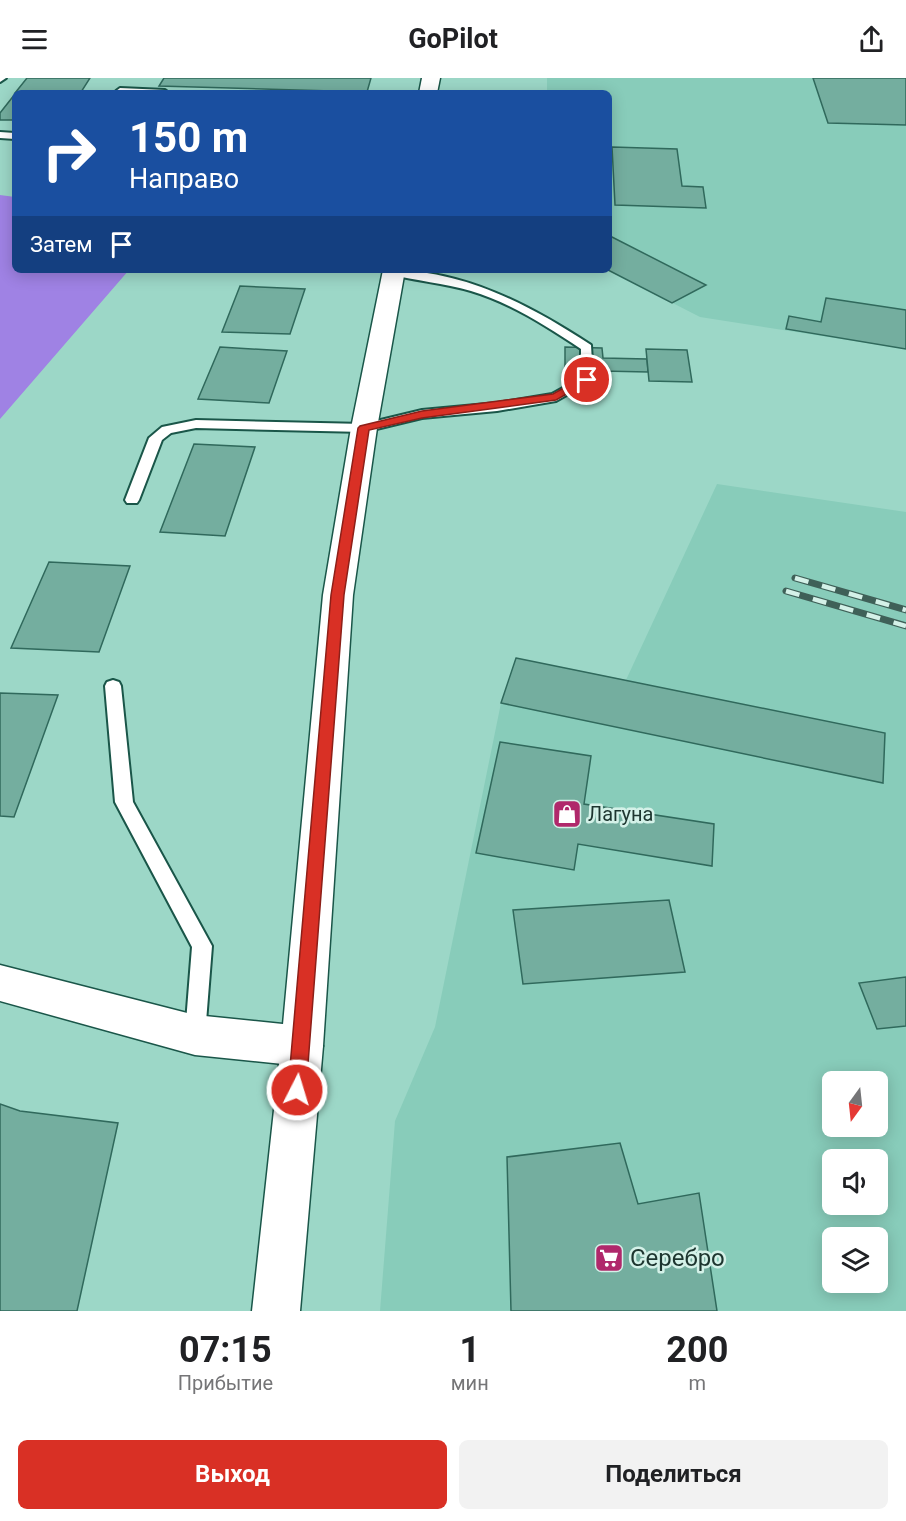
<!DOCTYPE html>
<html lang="ru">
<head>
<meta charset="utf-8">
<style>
  body { margin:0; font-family:Roboto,sans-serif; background:#f2f2f2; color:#202124; height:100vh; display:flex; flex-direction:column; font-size:22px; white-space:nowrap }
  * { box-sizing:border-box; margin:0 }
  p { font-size:20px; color:#757577 }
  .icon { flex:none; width:33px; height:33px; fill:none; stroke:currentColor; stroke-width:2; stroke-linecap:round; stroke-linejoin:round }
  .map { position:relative; height:1233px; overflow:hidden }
  .panel { display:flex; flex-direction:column; background:#fff; flex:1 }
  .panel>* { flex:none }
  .banner { position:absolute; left:12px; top:12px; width:600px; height:183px; border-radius:9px; box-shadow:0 3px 15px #0003; background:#1a4fa0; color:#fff; overflow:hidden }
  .needle { width:39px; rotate:195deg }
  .buttons { position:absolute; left:822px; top:993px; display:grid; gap:12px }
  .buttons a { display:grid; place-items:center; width:66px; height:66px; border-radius:9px; background:#fff; box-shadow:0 3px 15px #0003; font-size:30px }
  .pin { position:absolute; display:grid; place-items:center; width:51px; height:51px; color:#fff; margin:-26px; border:3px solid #fff; border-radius:50%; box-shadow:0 2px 6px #0007 }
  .me { position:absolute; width:66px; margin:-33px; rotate:5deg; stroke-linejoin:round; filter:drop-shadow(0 0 4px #0008) }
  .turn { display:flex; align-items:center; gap:21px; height:126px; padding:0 18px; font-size:27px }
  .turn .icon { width:78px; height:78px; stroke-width:2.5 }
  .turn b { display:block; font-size:42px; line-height:51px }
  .then { display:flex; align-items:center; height:57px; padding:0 18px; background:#0003; gap:12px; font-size:22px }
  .eta { display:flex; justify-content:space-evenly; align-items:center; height:102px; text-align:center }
  .eta b { font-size:36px; font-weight:700; line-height:42px }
  .primary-button { display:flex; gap:12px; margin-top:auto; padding:12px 18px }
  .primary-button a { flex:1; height:69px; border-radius:9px; background:#d93025; color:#fff; font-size:24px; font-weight:700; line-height:69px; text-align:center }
  .primary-button a+a { background:#f2f2f2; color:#202124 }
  header { display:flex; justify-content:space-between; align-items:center; height:78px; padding:0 18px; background:#fff; font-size:27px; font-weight:700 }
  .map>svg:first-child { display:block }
</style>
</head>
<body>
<header><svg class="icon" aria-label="menu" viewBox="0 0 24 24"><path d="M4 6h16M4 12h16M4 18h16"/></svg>GoPilot<svg class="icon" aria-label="share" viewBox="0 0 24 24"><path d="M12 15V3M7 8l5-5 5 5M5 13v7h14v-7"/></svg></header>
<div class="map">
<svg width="906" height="1233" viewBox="0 0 906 1233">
  <rect width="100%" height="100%" fill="#9cd7c7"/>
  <!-- built -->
  <g fill="#88ccba" fill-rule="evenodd">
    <polygon points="547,0 906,0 906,271 700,239 608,192 609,15 547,15"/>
    <path d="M717,406l189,28v799h-526l15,-190 40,-94 66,-324 15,-45 110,22zM832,1004h46v44h-46zM832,1082h46v44h-46zM832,1160h46v44h-46z"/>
  </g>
  <!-- green -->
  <polygon fill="#9f82e4" points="0,117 15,119 15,192 129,192 0,341"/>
  <!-- building -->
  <g fill="#74ae9f" stroke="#30695c" stroke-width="1.5">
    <polygon points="27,0 90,0 81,14 94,15 15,15"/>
    <polygon points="164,0 371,0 367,14 159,8"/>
    <polygon points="813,0 906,0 906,47 828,45"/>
    <polygon points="15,16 15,42 0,42 0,35"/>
    <polygon points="612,69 677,71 682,108 703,109 706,130 615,127"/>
    <polygon points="609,159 610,158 706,207 672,225 608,192"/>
    <polygon points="240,208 305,211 290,256 222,254"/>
    <polygon points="826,220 906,232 906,271 786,251 789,238 821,244"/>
    <polygon points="220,269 287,273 269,325 198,321"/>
    <polygon points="565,269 602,270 603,280 647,281 648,294 601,293 601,303 565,301"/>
    <polygon points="646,271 687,272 692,304 649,303"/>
    <polygon points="194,366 255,369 225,458 160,454"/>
    <polygon points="49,484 130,488 99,574 11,570"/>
    <polygon points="516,580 885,655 883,705 501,625"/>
    <polygon points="0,615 58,617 14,739 0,738"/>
    <polygon points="500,664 591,678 584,726 714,746 712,788 578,766 574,792 476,775"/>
    <polygon points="669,822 685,894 523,906 513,832"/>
    <polygon points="906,899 906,948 877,951 859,905"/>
    <polygon points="0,1026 20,1033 118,1045 77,1233 0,1233"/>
    <polygon points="620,1065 638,1126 699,1115 717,1233 511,1233 507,1079"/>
  </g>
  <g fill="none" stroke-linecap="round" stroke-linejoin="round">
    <!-- service casing -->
    <g stroke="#1a5649" stroke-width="4">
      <g id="service">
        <polygon points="0,0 6,0 0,4"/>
        <polygon points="120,10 165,12 169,15 117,15 116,13"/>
        <polygon points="0,54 15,55 15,61 0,60"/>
        <path d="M389,192c75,0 141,35 202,75l2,35 -37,21 -59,10 -75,7 -58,14 -168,-4 -25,5 -9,7 -23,60 -2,3h-10l-2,-3 24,-62 13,-11 34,-7 168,4 58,-14 75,-7 55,-9 29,-16v-29c-35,-23 -70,-46 -110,-58 -27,-8 -55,-10 -82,-17z"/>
        <polygon points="113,602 119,604 121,608 133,724 212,868 205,957 202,964 195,967 188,964 185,957 192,869 115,724 105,608 107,604"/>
      </g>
    </g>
    <!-- tertiary casing -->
    <g stroke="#1a5649" stroke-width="3">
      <polygon id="tertiary" points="0,887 195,937 302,948 317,954 323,968 317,982 302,988 195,977 0,923"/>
    </g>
    <!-- secondary casing -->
    <g stroke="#1a5649" stroke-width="3">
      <g id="secondary">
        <polygon points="422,0 440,0 437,15 419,15"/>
        <polygon points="383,192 405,192 377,350 353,517 323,968 300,1233 252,1233 281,968 323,517 351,350"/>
      </g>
    </g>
    <!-- service -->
    <use href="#service" fill="#fff" fill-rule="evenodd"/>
    <!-- tertiary -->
    <use href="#tertiary" fill="#fff" fill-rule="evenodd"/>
    <!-- secondary -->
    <use href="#secondary" fill="#fff" fill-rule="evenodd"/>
    <!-- rail casing -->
    <g stroke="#3f6058" stroke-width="7">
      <g id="rail">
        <polyline points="795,500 906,532"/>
        <polyline points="786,513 906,548"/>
      </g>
    </g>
    <!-- rail -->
    <use href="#rail" stroke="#d4f1e8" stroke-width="4.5" stroke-dasharray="14" stroke-linecap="butt"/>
  </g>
  <!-- route -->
  <polygon fill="#d93025" stroke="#8d1f18" stroke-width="1.5" points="583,299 592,302 556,322 422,340 369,352 344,517 306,1012 304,1019 297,1021 291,1019 288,1012 331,517 358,350 360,348 422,333 553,316"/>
  <!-- icons -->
  <defs>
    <g id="shop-square" transform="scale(1.5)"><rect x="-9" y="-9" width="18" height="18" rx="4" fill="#b0286b" stroke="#d4f1e8"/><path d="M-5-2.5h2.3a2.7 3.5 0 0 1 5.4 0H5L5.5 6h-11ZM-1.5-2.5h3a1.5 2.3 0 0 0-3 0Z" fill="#fff"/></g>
    <g id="supermarket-square" transform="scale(1.5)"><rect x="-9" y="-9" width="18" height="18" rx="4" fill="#b0286b" stroke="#d4f1e8"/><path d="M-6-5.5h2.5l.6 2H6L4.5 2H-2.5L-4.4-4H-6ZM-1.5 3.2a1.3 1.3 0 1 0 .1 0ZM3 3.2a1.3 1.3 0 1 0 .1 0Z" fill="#fff"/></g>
  </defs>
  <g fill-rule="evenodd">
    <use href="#shop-square" x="567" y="736"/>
    <use href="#supermarket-square" x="609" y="1180"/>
  </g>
  <g text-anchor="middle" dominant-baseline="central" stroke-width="5" stroke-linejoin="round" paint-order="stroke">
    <!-- poi labels -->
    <g font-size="20" fill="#1d352f" stroke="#d4f1e8" text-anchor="start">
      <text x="588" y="736">Лагуна</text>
    </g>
    <!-- near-poi labels -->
    <g font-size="24" fill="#1d352f" stroke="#d4f1e8" text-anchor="start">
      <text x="630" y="1180">Серебро</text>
    </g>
  </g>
</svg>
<div class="buttons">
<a><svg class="needle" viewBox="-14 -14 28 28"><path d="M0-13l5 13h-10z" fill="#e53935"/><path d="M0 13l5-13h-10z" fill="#757577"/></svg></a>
<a><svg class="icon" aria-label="sound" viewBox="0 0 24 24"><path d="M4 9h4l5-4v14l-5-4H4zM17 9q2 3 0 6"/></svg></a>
<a><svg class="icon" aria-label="layers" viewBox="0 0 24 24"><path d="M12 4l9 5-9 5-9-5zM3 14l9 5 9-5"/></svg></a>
</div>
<div class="pin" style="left:587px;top:302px;background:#d93025"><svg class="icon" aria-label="arrive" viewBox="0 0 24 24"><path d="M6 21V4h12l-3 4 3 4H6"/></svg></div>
<svg class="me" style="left:297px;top:1012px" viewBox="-20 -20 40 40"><circle r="17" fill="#d93025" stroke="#fff" stroke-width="3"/><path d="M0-11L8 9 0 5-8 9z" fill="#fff"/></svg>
<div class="banner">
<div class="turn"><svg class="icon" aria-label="right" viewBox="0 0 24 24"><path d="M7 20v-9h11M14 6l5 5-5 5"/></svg><div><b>150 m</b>Направо</div></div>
<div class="then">Затем<svg class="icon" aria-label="arrive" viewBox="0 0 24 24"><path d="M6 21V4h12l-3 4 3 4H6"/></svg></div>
</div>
</div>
<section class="panel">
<div class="eta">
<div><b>07:15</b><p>Прибытие</p></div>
<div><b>1</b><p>мин</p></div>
<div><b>200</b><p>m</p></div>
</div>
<div class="primary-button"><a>Выход</a><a>Поделиться</a></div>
</section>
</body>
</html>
